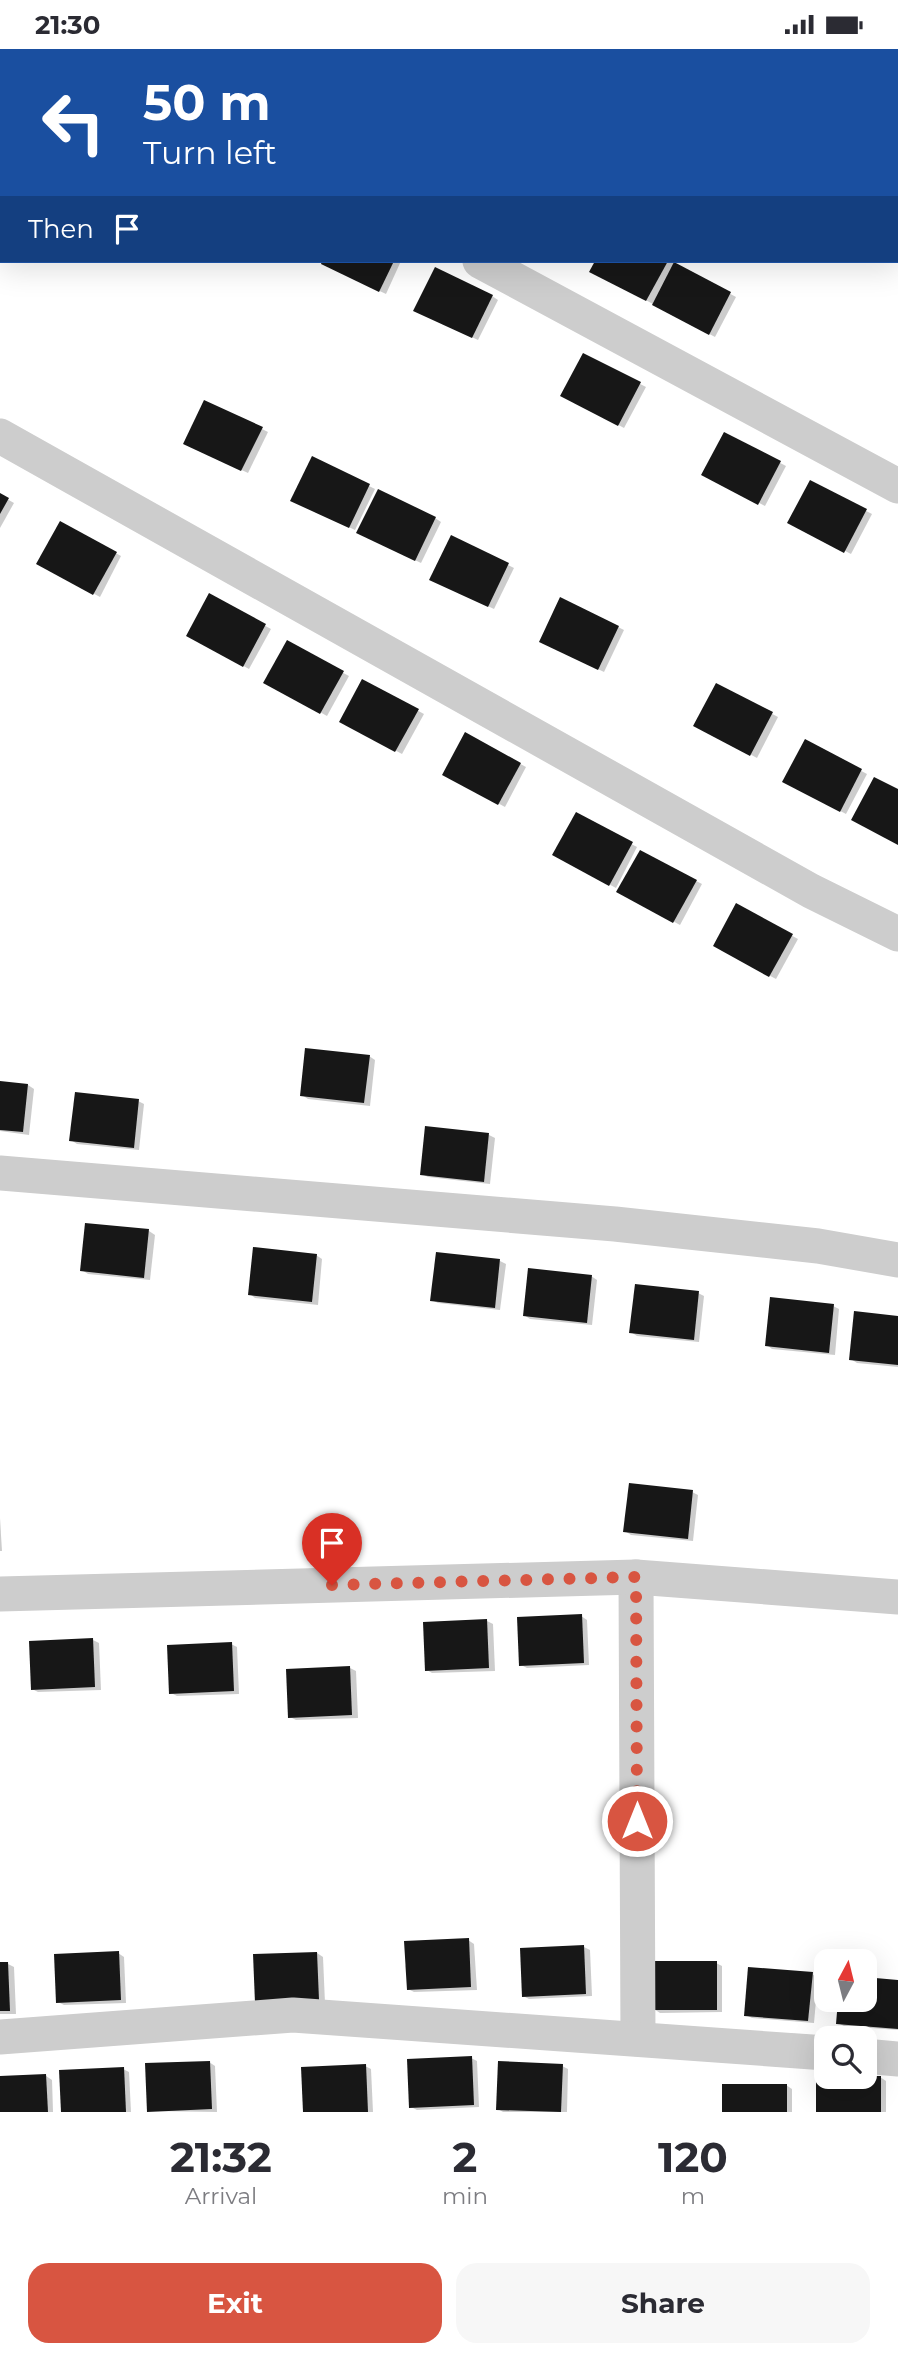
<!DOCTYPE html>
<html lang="en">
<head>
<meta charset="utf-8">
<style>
  body { margin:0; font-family:Montserrat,sans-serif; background:#f7f7f7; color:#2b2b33; height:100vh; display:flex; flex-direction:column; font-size:26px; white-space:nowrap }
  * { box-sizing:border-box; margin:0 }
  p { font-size:23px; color:#7c7c81 }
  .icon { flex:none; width:38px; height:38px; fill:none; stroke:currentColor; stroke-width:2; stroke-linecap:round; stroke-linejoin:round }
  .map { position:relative; height:2063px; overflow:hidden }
  .side { display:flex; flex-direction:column; background:#fff; flex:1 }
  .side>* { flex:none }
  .hud { position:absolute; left:0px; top:0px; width:900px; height:214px; box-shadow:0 7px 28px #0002; background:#1a4fa0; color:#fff; overflow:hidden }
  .needle { width:46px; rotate:7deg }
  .fabs { position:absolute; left:814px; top:1900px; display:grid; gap:14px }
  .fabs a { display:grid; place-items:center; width:63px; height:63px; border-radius:14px; background:#fff; box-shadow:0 7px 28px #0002; font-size:35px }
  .pin { position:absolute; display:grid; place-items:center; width:60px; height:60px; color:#fff; margin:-72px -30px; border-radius:50% 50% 50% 0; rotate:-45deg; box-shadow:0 0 7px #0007 }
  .pin .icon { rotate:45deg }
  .me { position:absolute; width:77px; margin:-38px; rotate:0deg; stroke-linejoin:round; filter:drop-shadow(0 0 5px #0008) }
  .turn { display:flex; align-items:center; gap:24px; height:147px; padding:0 28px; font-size:32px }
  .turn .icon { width:91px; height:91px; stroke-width:2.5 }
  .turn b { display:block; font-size:49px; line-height:60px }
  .then { display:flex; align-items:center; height:66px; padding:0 28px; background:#0003; gap:14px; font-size:26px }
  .eta { display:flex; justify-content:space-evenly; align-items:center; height:119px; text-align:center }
  .eta b { font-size:42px; font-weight:700; line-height:49px }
  .primary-button { display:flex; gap:14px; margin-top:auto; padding:14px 28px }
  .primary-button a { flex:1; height:80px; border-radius:21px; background:#d85541; color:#fff; font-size:28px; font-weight:700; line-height:80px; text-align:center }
  .primary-button a+a { background:#f7f7f7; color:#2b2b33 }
  .status { display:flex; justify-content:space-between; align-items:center; height:49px; padding:0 35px; background:#fff; direction:ltr }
  .status svg { height:19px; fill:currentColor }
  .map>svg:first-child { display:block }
</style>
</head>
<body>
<div class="status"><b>21:30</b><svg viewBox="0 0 49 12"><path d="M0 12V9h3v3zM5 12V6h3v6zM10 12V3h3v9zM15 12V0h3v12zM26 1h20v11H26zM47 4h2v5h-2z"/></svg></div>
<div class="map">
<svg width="898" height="2063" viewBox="0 0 898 2063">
  <rect width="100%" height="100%" fill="#fff"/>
  <!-- shadow -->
  <g fill="#0003">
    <polygon points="189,0 231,0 230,2"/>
    <polygon points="697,0 766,0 769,2 696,2"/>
    <polygon points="0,6 2,7 0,35"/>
    <polygon points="324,212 401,212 386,245 329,218 323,214"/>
    <polygon points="597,212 670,212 736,248 715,288 591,222"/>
    <polygon points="492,247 498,251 478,291 421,264"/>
    <polygon points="584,306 646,338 624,379 563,346"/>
    <polygon points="262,380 268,383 248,424 191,397"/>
    <polygon points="725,385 786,417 765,457 703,425"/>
    <polygon points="810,433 872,465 851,505 789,473"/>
    <polygon points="369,437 375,440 355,481 298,454"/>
    <polygon points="0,446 14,454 0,479"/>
    <polygon points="435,469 441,473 421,514 365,487"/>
    <polygon points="60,474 121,507 100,548 39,515"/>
    <polygon points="508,516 514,519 494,560 437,533"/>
    <polygon points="210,547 271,580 249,620 188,586"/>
    <polygon points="618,578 624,581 604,623 547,595"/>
    <polygon points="287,594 349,627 327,667 266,633"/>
    <polygon points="363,632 424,665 402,705 341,672"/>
    <polygon points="717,636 778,668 757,709 696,676"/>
    <polygon points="465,685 526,718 505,758 444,725"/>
    <polygon points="806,692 867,725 846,765 785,733"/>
    <polygon points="576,766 637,798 616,839 555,806"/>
    <polygon points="640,803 702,835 680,876 619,843"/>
    <polygon points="737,857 798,890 776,930 715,897"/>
    <polygon points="369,1007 375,1011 370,1057 308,1050 302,1046"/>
    <polygon points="0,1033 28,1036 34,1040 29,1086 0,1082"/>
    <polygon points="138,1052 144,1055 139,1101 77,1095 71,1091"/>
    <polygon points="489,1086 495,1089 490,1135 428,1128 422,1125"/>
    <polygon points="87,1176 149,1182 155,1186 150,1231 88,1225 82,1221"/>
    <polygon points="316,1206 322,1210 318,1256 255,1249 250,1245"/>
    <polygon points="500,1212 506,1215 500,1261 438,1254 432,1251"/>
    <polygon points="591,1227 597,1231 592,1276 530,1270 524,1266"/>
    <polygon points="698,1244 704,1247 699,1293 637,1287 631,1283"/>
    <polygon points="833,1257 839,1260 835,1306 772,1300 767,1296"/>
    <polygon points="898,1269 898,1318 857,1314 851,1310"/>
    <polygon points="692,1443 698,1446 693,1492 631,1486 625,1482"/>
    <polygon points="0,1469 2,1502 0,1502"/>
    <polygon points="581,1567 587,1571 589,1616 527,1619 521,1616"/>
    <polygon points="487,1572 493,1575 495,1622 432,1624 427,1621"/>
    <polygon points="93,1591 99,1594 101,1641 38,1643 32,1640"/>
    <polygon points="231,1595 237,1598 239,1645 177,1647 171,1644"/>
    <polygon points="350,1619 356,1622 358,1669 296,1671 290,1668"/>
    <polygon points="468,1891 474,1895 477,1941 414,1943 408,1940"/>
    <polygon points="584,1898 590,1901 592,1947 529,1950 523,1947"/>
    <polygon points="118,1904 124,1908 126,1954 64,1956 58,1953"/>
    <polygon points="317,1904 323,1908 325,1954 256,1953"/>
    <polygon points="716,1914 722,1917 722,1963 660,1964 654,1960"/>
    <polygon points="0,1915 8,1915 14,1918 16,1965 0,1965"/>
    <polygon points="812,1925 818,1929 814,1974 752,1969 746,1966"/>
    <polygon points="898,1932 898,1981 844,1977 838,1974 864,1951"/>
    <polygon points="471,2009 477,2012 479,2058 417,2061 411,2058"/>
    <polygon points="209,2013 215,2017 217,2063 149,2062"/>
    <polygon points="365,2017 371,2020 373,2063 305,2063"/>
    <polygon points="562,2017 568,2020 567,2063 503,2063 498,2060"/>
    <polygon points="123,2020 129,2023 131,2063 63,2063"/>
    <polygon points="46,2027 52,2031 53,2063 0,2063 0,2029"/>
    <polygon points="880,2028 886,2032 886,2063 818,2063"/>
    <polygon points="786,2036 792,2040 792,2063 724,2063"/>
  </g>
  <!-- building -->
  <g fill="#171717">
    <polygon points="322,212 394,212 379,243 321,215"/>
    <polygon points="595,212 668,212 646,252 589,223"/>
    <polygon points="674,213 731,243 709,286 652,256"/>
    <polygon points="435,218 493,246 472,289 413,262"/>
    <polygon points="583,304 641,333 618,377 560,347"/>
    <polygon points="204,351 263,378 241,422 183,395"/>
    <polygon points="724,383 781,412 758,456 701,426"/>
    <polygon points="312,407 370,435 349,479 290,452"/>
    <polygon points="810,431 867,460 844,504 787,474"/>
    <polygon points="378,440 436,468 415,512 356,484"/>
    <polygon points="0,444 9,449 0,465"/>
    <polygon points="60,472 117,503 93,546 36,515"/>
    <polygon points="451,486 509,514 488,558 429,531"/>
    <polygon points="209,544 266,575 243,618 186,587"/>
    <polygon points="560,548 619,577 598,621 539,593"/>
    <polygon points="287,591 344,622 320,665 263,634"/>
    <polygon points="362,630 419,660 395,703 339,673"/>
    <polygon points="716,634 773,663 750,707 693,677"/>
    <polygon points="465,683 521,714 498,756 442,726"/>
    <polygon points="805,690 862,720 840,763 782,733"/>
    <polygon points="874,728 898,740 898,796 851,771"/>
    <polygon points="576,763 633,793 609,837 552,806"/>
    <polygon points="640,801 697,831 673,874 616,843"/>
    <polygon points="736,854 793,885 769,928 713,897"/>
    <polygon points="305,999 370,1006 364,1054 300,1047"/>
    <polygon points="0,1032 28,1035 23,1083 0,1081"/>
    <polygon points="75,1043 139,1050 134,1099 69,1092"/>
    <polygon points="425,1077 489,1084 484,1133 420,1126"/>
    <polygon points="85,1174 149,1180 144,1229 80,1222"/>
    <polygon points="253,1198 317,1205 312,1253 248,1246"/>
    <polygon points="436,1203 500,1210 495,1259 430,1252"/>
    <polygon points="528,1219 592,1226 587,1274 523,1267"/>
    <polygon points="635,1235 699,1242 694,1291 629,1284"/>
    <polygon points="770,1248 834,1255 829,1304 765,1297"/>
    <polygon points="854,1262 898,1267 898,1316 849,1311"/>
    <polygon points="629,1434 693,1441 688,1490 623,1483"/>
    <polygon points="582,1565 584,1614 519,1617 517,1568"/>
    <polygon points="487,1570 489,1619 425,1622 423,1573"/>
    <polygon points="93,1589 95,1638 31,1641 29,1592"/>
    <polygon points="232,1593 234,1642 169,1645 167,1596"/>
    <polygon points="350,1617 352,1666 288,1669 286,1620"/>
    <polygon points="469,1889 471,1938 407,1941 404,1892"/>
    <polygon points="584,1896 586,1945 522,1948 520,1899"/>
    <polygon points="119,1902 121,1951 56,1954 54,1905"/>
    <polygon points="317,1903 319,1951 255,1954 253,1905"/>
    <polygon points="652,1912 717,1912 717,1961 653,1961"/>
    <polygon points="0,1913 8,1913 10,1962 0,1962"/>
    <polygon points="748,1918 813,1923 808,1972 744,1967"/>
    <polygon points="864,1928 898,1931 898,1980 836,1975 838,1951 864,1951"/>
    <polygon points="472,2007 474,2056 409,2059 407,2010"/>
    <polygon points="210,2012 212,2060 147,2063 145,2014"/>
    <polygon points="498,2012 563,2015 561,2063 496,2061"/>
    <polygon points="366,2015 368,2063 303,2063 301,2018"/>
    <polygon points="124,2018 126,2063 61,2063 59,2021"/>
    <polygon points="46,2025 48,2063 0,2063 0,2027"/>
    <rect x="816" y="2027" width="65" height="36"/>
    <rect x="722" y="2035" width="65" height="28"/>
  </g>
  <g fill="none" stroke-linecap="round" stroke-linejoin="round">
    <!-- minor -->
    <g stroke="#cdcdcd" stroke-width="35">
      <polyline points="68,0 72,2"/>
      <polyline points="480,212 898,437"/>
      <polyline points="0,387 811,842 898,885"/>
      <polyline points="0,1124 615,1175 818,1197 898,1211"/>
      <polyline points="636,1528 638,1990"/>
      <polyline points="0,1545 636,1528 898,1548"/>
      <polyline points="0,1988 293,1966 826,2004"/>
      <polyline points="864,2007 898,2010"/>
    </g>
  </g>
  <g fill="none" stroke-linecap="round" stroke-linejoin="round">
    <!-- route -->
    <polyline stroke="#d85541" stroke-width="12" stroke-dasharray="0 21.6" points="332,1536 636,1528 637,1772"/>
  </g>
</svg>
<div class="fabs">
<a><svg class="needle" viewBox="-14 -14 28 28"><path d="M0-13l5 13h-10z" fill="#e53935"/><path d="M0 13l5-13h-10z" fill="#7c7c81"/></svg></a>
<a><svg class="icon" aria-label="search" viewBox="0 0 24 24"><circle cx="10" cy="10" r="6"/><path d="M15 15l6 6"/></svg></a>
</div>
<div class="pin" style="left:332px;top:1536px;background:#d93025"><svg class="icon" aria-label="arrive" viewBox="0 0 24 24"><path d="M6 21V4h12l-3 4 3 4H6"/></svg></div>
<svg class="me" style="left:637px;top:1772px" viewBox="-20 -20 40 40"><circle r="17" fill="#d85541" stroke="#fff" stroke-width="3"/><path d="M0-11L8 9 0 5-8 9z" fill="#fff"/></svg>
<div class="hud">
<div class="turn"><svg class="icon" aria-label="left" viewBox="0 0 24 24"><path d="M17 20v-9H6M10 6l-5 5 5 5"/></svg><div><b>50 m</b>Turn left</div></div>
<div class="then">Then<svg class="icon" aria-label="arrive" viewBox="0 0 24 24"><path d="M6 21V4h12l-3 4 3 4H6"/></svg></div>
</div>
</div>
<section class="side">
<div class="eta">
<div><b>21:32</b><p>Arrival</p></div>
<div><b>2</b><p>min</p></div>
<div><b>120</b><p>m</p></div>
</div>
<div class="primary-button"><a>Exit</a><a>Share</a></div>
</section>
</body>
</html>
